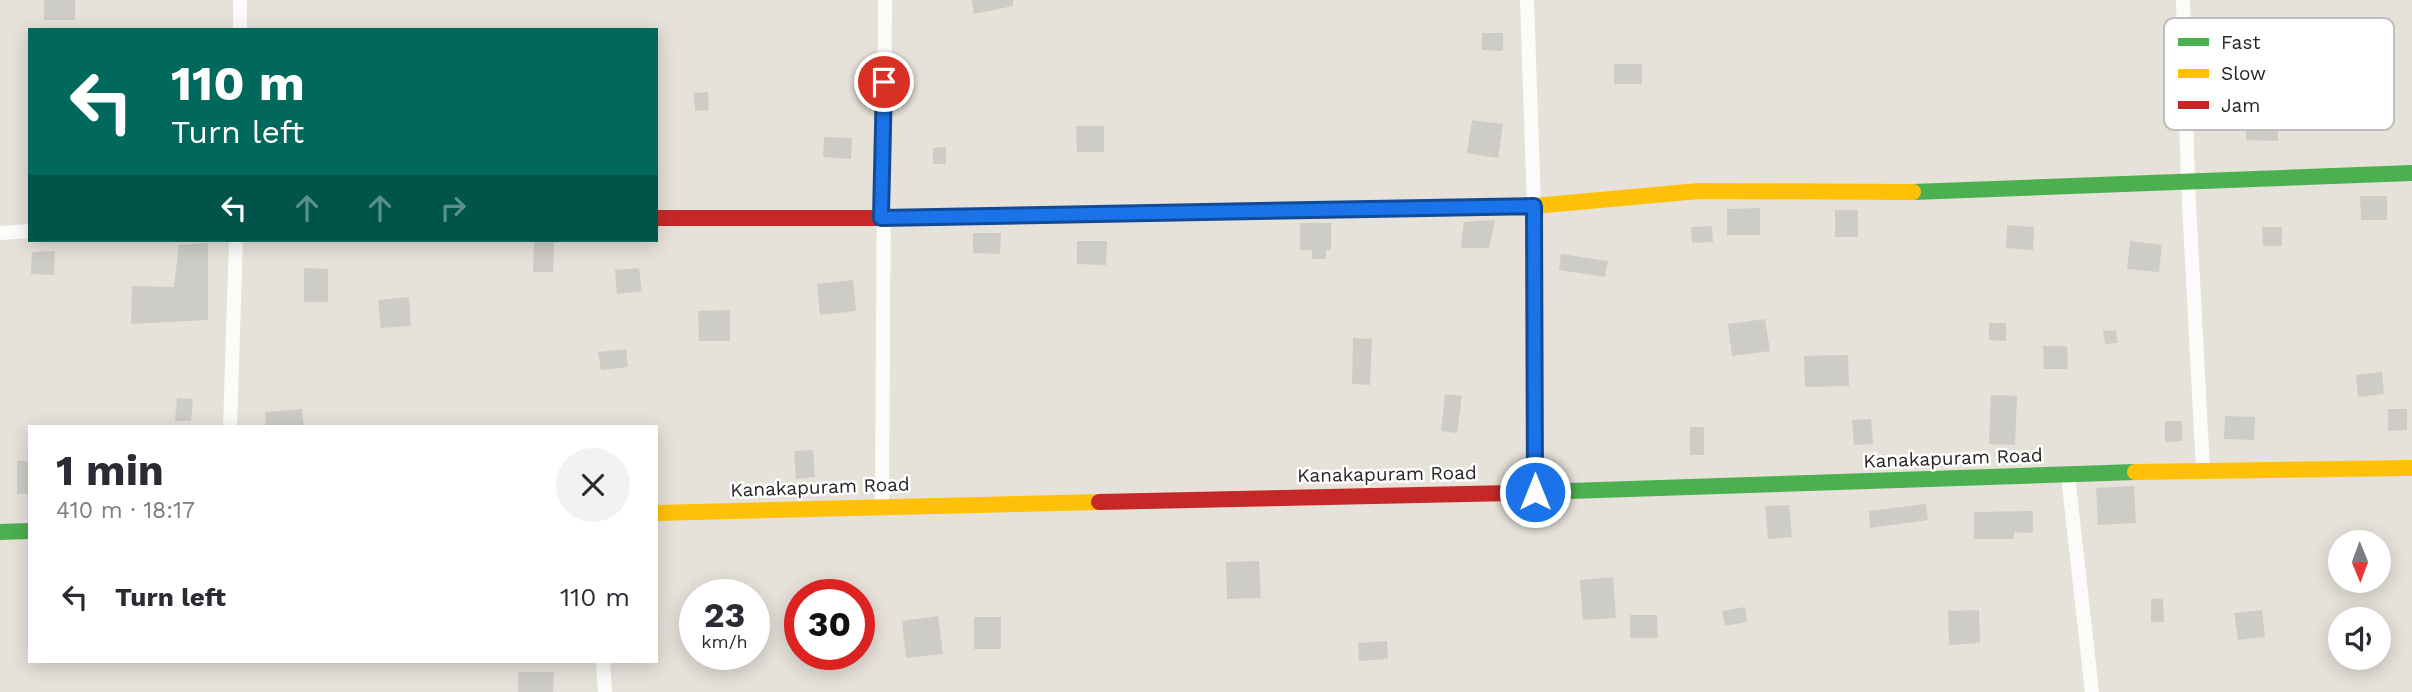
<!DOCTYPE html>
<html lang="en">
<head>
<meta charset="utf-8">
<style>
  body { margin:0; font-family:"Work Sans",sans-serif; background:#f2f2f3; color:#2b2b33; height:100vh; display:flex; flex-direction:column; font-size:26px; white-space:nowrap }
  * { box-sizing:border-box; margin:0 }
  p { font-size:23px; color:#7c7c81 }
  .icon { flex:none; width:38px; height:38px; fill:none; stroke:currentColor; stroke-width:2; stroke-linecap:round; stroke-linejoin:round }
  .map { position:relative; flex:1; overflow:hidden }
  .panel { position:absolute; left:28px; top:425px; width:630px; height:238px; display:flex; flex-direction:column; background:#fff; border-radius:0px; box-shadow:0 4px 18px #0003 }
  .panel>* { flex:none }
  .guide { position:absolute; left:28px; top:28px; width:630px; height:214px; border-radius:0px; box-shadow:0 4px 18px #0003; background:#00695c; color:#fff; overflow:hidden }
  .needle { width:46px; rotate:179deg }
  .tools { position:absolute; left:2328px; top:530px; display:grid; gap:14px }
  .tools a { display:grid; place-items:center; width:63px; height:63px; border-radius:50%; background:#fff; box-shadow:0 4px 18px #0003; font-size:35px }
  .speed { position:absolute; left:679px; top:579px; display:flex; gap:14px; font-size:35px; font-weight:700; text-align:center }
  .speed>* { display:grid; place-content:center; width:91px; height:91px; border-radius:50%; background:#fff; box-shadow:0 4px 18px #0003; line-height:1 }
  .speed small { font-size:18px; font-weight:400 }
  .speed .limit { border:10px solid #d22; background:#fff; color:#111 }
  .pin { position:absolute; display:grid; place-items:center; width:60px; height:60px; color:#fff; margin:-30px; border:4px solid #fff; border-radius:50%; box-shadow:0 2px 7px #0007 }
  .me { position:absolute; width:77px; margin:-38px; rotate:0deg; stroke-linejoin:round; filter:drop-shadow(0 0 5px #0008) }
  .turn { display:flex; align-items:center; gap:24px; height:147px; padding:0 28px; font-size:32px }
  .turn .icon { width:91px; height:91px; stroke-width:2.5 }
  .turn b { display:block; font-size:49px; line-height:60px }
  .lanes { display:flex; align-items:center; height:66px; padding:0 28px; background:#0003; justify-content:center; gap:35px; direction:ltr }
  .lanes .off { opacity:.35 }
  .round { display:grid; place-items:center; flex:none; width:74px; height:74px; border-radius:37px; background:#f2f2f3 }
  .summary { display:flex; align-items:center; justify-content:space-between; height:119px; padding:0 28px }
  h1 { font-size:42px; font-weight:700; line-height:52px }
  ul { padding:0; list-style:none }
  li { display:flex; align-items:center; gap:21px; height:105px; padding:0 28px }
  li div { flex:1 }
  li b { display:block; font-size:26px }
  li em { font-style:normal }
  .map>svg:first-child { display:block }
</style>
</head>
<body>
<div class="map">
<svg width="2412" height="692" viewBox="0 0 2412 692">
  <rect width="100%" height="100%" fill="#e6e2da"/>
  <!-- building -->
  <g fill="#ceccc7">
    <rect x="44" y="0" width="31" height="20"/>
    <polygon points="972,0 1013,0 1013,6 974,14"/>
    <polygon points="1482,33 1503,33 1503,51 1482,50"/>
    <rect x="1614" y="64" width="28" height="20"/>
    <polygon points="708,92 709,110 695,111 694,93"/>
    <polygon points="2246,118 2278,120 2278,141 2246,140"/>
    <polygon points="1472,120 1503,124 1498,158 1467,153"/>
    <polygon points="1076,126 1104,126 1104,152 1077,152"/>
    <polygon points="824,137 852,138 851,159 823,157"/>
    <polygon points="946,147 946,164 933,164 933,148"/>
    <polygon points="2360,196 2387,196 2387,220 2361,220"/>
    <polygon points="1760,208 1760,235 1727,235 1727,209"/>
    <rect x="1835" y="210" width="23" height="27"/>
    <polygon points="1495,220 1489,248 1461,248 1464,222"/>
    <polygon points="1300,223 1331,223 1331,250 1326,250 1326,259 1312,259 1312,250 1300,250"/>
    <polygon points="2007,225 2034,227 2033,250 2006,248"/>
    <polygon points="1712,226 1713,242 1692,243 1691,227"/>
    <polygon points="2262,227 2282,227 2282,246 2263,246"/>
    <polygon points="973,233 1001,233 1000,254 973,253"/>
    <polygon points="1077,241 1107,241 1106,265 1077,264"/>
    <polygon points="2130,241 2162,245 2159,272 2127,269"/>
    <polygon points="534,242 554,242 553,272 533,272"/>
    <polygon points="208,243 208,320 131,324 132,286 174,287 179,245"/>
    <polygon points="55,251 54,275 31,274 32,252"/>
    <polygon points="1561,254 1608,261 1605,277 1559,270"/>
    <polygon points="304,268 328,269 328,302 304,302"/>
    <polygon points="639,268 642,291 617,294 615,270"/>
    <polygon points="853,280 856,311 820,315 817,284"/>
    <polygon points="409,297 411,326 381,328 378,300"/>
    <polygon points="730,310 730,341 699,341 698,311"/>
    <polygon points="1765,319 1770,351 1732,356 1728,324"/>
    <polygon points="1989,323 2006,323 2006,341 1989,340"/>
    <polygon points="2116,330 2118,343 2105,344 2103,331"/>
    <polygon points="1353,338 1372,339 1370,385 1352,384"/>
    <polygon points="2043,346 2067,346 2068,369 2044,369"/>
    <polygon points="626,349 628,367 601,370 598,352"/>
    <polygon points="1848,355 1849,386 1805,387 1804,356"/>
    <polygon points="2382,372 2384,394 2358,397 2356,375"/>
    <polygon points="1445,394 1462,396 1457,433 1441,431"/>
    <polygon points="1991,395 2017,396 2015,445 1989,444"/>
    <polygon points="177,398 193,399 191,421 175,421"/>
    <polygon points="302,409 304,427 266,427 265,412"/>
    <polygon points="2388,409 2407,409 2407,430 2388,431"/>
    <polygon points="2225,416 2255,417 2254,440 2224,439"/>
    <polygon points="1871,419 1873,444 1854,445 1852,420"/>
    <polygon points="2165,421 2182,421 2182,441 2165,442"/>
    <rect x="1690" y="427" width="14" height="28"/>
    <polygon points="813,450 815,477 796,479 794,451"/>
    <rect x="17" y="461" width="13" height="33"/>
    <polygon points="2134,486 2136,523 2098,525 2096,488"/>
    <polygon points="1926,504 1928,520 1870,528 1869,511"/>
    <polygon points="1789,505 1792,537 1768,539 1765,506"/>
    <polygon points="2033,511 2033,533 2014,532 2014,539 1974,539 1974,512"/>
    <polygon points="1259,561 1261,598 1227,599 1226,562"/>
    <polygon points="1613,577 1616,618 1583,620 1580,580"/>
    <polygon points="2163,598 2164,622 2151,622 2151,599"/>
    <polygon points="1745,607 1747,622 1725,626 1722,611"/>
    <polygon points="1979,610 1980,643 1949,645 1948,611"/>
    <polygon points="2262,610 2265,637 2238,640 2234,613"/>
    <polygon points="1630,615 1657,615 1658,638 1630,638"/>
    <polygon points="938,616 943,654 906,658 902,621"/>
    <rect x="974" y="617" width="27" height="32"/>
    <polygon points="1387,641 1388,659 1359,661 1358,643"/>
    <polygon points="518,672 554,672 553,692 518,692"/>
  </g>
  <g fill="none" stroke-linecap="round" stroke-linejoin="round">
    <!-- street -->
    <g stroke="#fbfbf9" stroke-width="14">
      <polyline points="1527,0 1534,206 1535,492"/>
      <polyline points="2183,0 2188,184 2203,470"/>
      <polyline points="240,30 240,0"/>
      <polyline points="0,233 30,231"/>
      <polyline points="230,427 236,240"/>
      <polyline points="2068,476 2092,692"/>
      <polyline points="882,505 885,0"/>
      <polyline points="603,662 605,692"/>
    </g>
    <!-- fast -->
    <g stroke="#4caf50" stroke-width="16">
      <polyline points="1913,192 2412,173"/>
      <polyline points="898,218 1363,209"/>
      <polyline points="1512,493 2135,472"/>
      <polyline points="0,532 30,531"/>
    </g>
    <!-- slow -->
    <g stroke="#ffc107" stroke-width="16">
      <polyline points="1363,209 1534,206 1699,191 1913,192"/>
      <polyline points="2135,472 2412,468"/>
      <polyline points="656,513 1099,502"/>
    </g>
    <!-- jam -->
    <g stroke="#c62828" stroke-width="16">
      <polyline points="656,218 898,218"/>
      <polyline points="1099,502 1512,493"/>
    </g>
  </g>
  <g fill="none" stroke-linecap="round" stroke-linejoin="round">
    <!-- route casing -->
    <g stroke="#114b97" stroke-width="18">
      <polyline id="route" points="884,82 881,218 1534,206 1535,492"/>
    </g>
    <!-- route -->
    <use href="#route" stroke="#1a73e8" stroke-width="12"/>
  </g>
  <g text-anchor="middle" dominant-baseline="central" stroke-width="5" stroke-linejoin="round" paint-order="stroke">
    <!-- street labels -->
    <g font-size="19" fill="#262626" stroke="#fff">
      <text transform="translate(1953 458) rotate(-2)">Kanakapuram Road</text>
      <text transform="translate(1387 474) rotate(-1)">Kanakapuram Road</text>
      <text transform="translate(820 487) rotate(-2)">Kanakapuram Road</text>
    </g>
  </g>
  <!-- legend -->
  <rect x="2164" y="18" width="230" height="112" rx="10" fill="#fff" stroke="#bebebe" stroke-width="2"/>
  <rect x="2178" y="38" width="31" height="8" fill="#4caf50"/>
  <rect x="2178" y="69" width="31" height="9" fill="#ffc107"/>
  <rect x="2178" y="101" width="31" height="8" fill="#c62828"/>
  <g font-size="19" fill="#262626">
    <text x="2221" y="49">Fast</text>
    <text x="2221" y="80">Slow</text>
    <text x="2221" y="112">Jam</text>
  </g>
</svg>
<div class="tools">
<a><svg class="needle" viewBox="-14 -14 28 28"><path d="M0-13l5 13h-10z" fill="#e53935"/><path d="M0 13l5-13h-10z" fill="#7c7c81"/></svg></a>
<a><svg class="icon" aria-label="sound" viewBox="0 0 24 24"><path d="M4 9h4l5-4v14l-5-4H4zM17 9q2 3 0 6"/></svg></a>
</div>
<div class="speed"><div>23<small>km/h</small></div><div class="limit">30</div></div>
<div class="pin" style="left:884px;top:82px;background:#d93025"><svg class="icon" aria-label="arrive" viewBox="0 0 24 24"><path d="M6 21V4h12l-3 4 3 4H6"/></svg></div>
<svg class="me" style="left:1535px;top:492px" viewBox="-20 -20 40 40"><circle r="17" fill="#1a73e8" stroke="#fff" stroke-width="3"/><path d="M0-11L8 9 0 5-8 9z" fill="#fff"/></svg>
<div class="guide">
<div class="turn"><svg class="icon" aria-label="left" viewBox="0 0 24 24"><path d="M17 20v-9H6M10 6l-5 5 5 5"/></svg><div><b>110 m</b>Turn left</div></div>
<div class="lanes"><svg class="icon" aria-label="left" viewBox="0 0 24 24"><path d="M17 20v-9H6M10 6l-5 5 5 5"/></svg><svg class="icon off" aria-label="ahead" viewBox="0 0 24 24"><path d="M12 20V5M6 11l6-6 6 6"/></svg><svg class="icon off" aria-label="ahead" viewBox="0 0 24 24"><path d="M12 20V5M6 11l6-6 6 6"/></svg><svg class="icon off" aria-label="right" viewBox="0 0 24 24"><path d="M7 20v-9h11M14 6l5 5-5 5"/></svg></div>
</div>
<section class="panel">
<div class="summary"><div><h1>1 min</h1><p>410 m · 18:17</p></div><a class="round"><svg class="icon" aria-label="close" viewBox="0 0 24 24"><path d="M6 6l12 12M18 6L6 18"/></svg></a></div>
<ul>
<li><svg class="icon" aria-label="left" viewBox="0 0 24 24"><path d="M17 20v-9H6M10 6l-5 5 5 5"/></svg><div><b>Turn left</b></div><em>110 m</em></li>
</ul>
</section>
</div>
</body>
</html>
